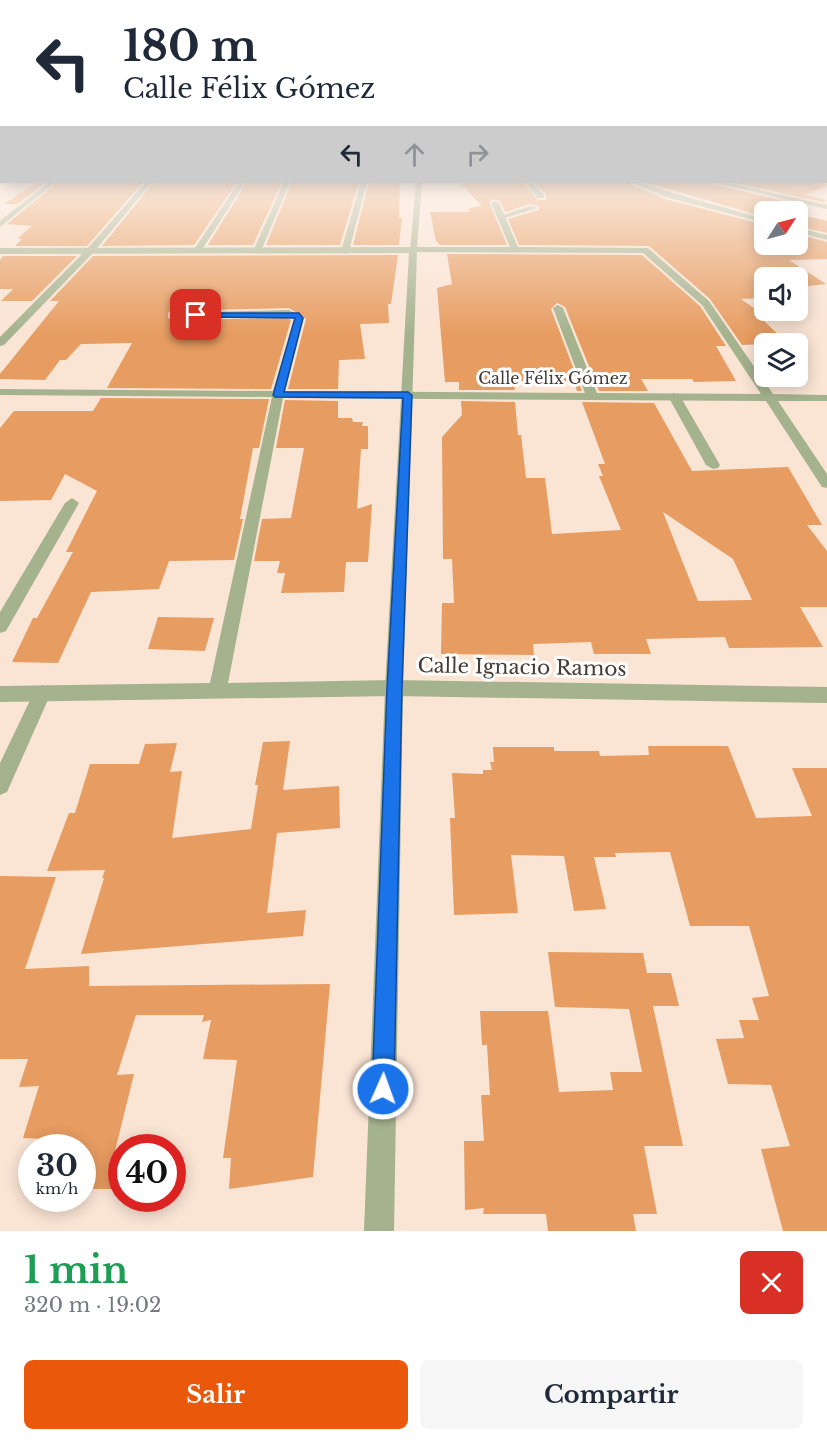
<!DOCTYPE html>
<html lang="es">
<head>
<meta charset="utf-8">
<style>
  body { margin:0; font-family:"Libre Baskerville",serif; background:#f6f6f7; color:#1f2937; height:100vh; display:flex; flex-direction:column; font-size:22px; white-space:nowrap }
  * { box-sizing:border-box; margin:0 }
  p { font-size:20px; color:#747a83 }
  .icon { flex:none; width:33px; height:33px; fill:none; stroke:currentColor; stroke-width:2; stroke-linecap:round; stroke-linejoin:round }
  .map { position:relative; height:1231px; overflow:hidden }
  .details { display:flex; flex-direction:column; background:#fff; flex:1 }
  .details>* { flex:none }
  .hud { position:absolute; left:0px; top:0px; width:828px; height:183px; box-shadow:0 3px 15px #0003; background:#fff; color:#1f2937; overflow:hidden }
  .needle { width:39px; rotate:54deg }
  .tools { position:absolute; left:754px; top:201px; display:grid; gap:12px }
  .tools a { display:grid; place-items:center; width:54px; height:54px; border-radius:9px; background:#fff; box-shadow:0 3px 15px #0003; font-size:30px }
  .speed { position:absolute; left:18px; top:1134px; display:flex; gap:12px; font-size:30px; font-weight:700; text-align:center }
  .speed>* { display:grid; place-content:center; width:78px; height:78px; border-radius:50%; background:#fff; box-shadow:0 3px 15px #0003; line-height:1 }
  .speed small { font-size:15px; font-weight:400 }
  .speed .limit { border:9px solid #d22; background:#fff; color:#111 }
  .pin { position:absolute; display:grid; place-items:center; width:51px; height:51px; color:#fff; margin:-26px; border-radius:12px; box-shadow:0 3px 9px #0006 }
  .me { position:absolute; width:66px; margin:-33px; rotate:2deg; stroke-linejoin:round; filter:drop-shadow(0 0 4px #0008) }
  .turn { display:flex; align-items:center; gap:21px; height:126px; padding:0 24px; font-size:27px }
  .turn .icon { width:78px; height:78px; stroke-width:2.5 }
  .turn b { display:block; font-size:42px; line-height:51px }
  .lanes { display:flex; align-items:center; height:57px; padding:0 24px; background:#0003; justify-content:center; gap:30px; direction:ltr }
  .lanes .off { opacity:.35 }
  .round { display:grid; place-items:center; flex:none; width:63px; height:63px; border-radius:9px; background:#f6f6f7 }
  .overview { display:flex; align-items:center; justify-content:space-between; height:102px; padding:0 24px }
  h1 { font-size:36px; font-weight:800; line-height:45px; color:#1e9e55 }
  .cta { display:flex; gap:12px; margin-top:auto; padding:12px 24px }
  .cta a { flex:1; height:69px; border-radius:9px; background:#ea580c; color:#fff; font-size:24px; font-weight:800; line-height:69px; text-align:center }
  .cta a+a { background:#f6f6f7; color:#1f2937 }
  .map>svg:first-child { display:block }
</style>
</head>
<body>
<div class="map">
<svg width="827" height="1231" viewBox="0 0 827 1231">
  <rect width="100%" height="100%" fill="#fae4d4"/>
  <!-- building -->
  <g fill="#e79c61" fill-rule="evenodd">
    <polygon points="37,182 46,182 18,204 4,204"/>
    <polygon points="58,182 143,182 87,246 15,246 22,239 18,238 32,226 7,224"/>
    <polygon points="154,182 237,182 194,245 102,246"/>
    <polygon points="247,182 282,182 253,245 208,245"/>
    <polygon points="292,182 359,182 340,245 266,245"/>
    <polygon points="369,182 400,182 399,218 402,218 399,245 353,245"/>
    <polygon points="459,182 523,182 538,200 546,200 546,194 534,182 629,182 630,184 665,199 765,225 765,244 798,244 798,234 827,242 827,259 789,260 826,284 799,287 802,289 798,289 798,278 765,278 765,298 741,299 768,318 762,319 787,343 742,345 710,299 649,246 519,245 508,219 539,210 539,206 530,204 505,212 500,201 494,199 489,202 507,245 440,245 436,241 430,212 470,212 468,208 482,206"/>
    <polygon points="645,182 711,182 712,184 808,207 796,212 765,212 765,217"/>
    <polygon points="731,182 827,182 827,186 805,195 827,200 823,202"/>
    <polygon points="798,214 827,221 827,233 798,226"/>
    <polygon points="447,254 642,255 700,306 726,346 716,346 736,381 694,382 692,379 641,379 648,391 599,391 565,307 557,303 551,309 582,391 577,391 574,382 514,382 515,390 459,390 459,382 445,382 437,288 452,284"/>
    <polygon points="398,255 391,304 388,304 389,323 360,324 365,359 339,360 338,389 288,389 306,319 289,308 170,311 168,313 168,318 173,320 287,318 291,320 271,389 107,388 132,343 81,344 66,360 60,360 45,380 0,379 0,374 59,301 50,301 93,256"/>
    <polygon points="3,256 77,256 32,301 1,301 13,289 0,289 0,260"/>
    <polygon points="101,398 269,399 259,448 253,448 240,519 243,519 234,560 169,561 159,589 91,592 58,663 12,662 33,618 37,618 73,552 66,552 97,491 65,474 51,500 0,501 0,428 14,411 93,411"/>
    <polygon points="285,400 338,401 338,418 352,418 353,422 363,422 362,426 368,426 368,449 361,449 357,509 372,504 368,562 346,562 344,592 281,593 285,573 277,573 280,561 254,561 262,519 291,518 304,448 276,448"/>
    <path d="M461,401l54,1 3,33h3l5,43h19l7,56 69,-4 -22,-54h4l-5,-12h7l-23,-62 72,1 38,68 96,-4 34,58h-15l20,26v56h-27l23,40 -94,1 -4,-11 -79,2 5,15h-57l-3,-12 -58,2 1,11 -93,-1 1,-51h12l-2,-44h-9l-1,-122 20,-22zM663,512l70,47 19,41 -54,1z"/>
    <polygon points="158,617 214,618 205,651 148,649"/>
    <polygon points="290,741 283,790 339,786 340,828 277,833 267,913 306,910 303,936 81,954 104,878 102,878 105,870 47,871 69,813 75,813 90,764 139,764 145,744 177,743 170,772 182,771 172,838 251,829 258,785 255,785 263,742"/>
    <polygon points="648,746 728,746 756,818 812,816 792,768 827,768 827,1231 783,1231 761,1149 790,1146 771,1085 728,1084 716,1039 744,1038 739,1020 759,1020 752,998 769,996 749,926 690,926 670,852 615,853 616,857 594,857 606,909 574,911 564,856 511,855 518,913 454,915 450,818 455,818 452,773 483,774 483,770 492,770 490,762 494,762 493,747 554,747 554,751 599,751 600,756 649,755"/>
    <polygon points="0,876 56,877 25,969 89,966 89,986 330,984 313,1177 229,1189 231,1158 223,1158 237,1060 203,1059 211,1020 202,1022 204,1015 136,1015 117,1075 134,1074 114,1155 122,1155 122,1189 82,1189 82,1148 43,1148 45,1139 23,1138 39,1086 19,1087 28,1059 0,1059"/>
    <polygon points="548,952 643,953 647,973 671,973 679,1006 653,1006 683,1146 644,1146 657,1214 633,1214 636,1231 548,1231 546,1214 483,1214 484,1208 465,1210 464,1141 484,1141 481,1095 490,1095 487,1045 482,1045 480,1011 548,1011 559,1092 613,1090 610,1072 642,1072 629,1009 555,1007"/>
  </g>
  <g fill="none" stroke-linecap="round" stroke-linejoin="round">
    <!-- service -->
    <g fill="#a4b28e" fill-rule="evenodd">
      <polygon points="49,182 56,182 0,227 0,221"/>
      <polygon points="239,182 245,182 200,253 194,253 193,251"/>
      <polygon points="284,182 290,182 261,251 254,253 253,251"/>
      <polygon points="525,182 531,182 544,194 544,198 538,198"/>
      <polygon points="713,182 723,182 827,205 827,209"/>
      <polygon points="531,206 538,208 501,219 497,217"/>
      <polygon points="674,393 680,396 720,465 718,468 713,469 706,465 668,396"/>
      <polygon points="42,685 48,688 51,693 7,792 0,795 0,763 36,688"/>
    </g>
    <!-- minor -->
    <g fill="#a4b28e" fill-rule="evenodd">
      <rect x="0" y="166" width="2" height="4"/>
      <polygon points="146,182 152,182 93,253 4,345 0,346 0,337 87,249"/>
      <polygon points="361,182 367,182 349,251 345,254 341,251"/>
      <polygon points="416,182 422,182 417,247 510,247 491,203 495,201 499,203 518,247 648,248 709,301 773,394 827,395 827,401 778,401 827,474 827,488 822,487 766,401 283,398 228,683 394,680 827,687 827,703 394,696 0,702 0,686 210,683 272,397 0,395 0,389 273,391 294,319 287,316 173,318 170,317 170,313 289,310 304,318 285,391 585,393 553,308 558,305 563,308 597,393 761,394 702,305 643,253 410,252"/>
      <polygon points="631,182 639,182 672,193 765,219 765,223 666,197"/>
      <polygon points="798,228 827,235 827,240 798,232"/>
      <polygon points="72,498 79,503 6,631 0,633 0,612 65,503"/>
    </g>
    <!-- tertiary -->
    <g fill="#a4b28e" fill-rule="evenodd">
      <rect x="826" y="167" width="1" height="4"/>
      <polygon points="413,247 417,250 403,688 394,1231 364,1231 385,688 409,253 0,254 0,248"/>
    </g>
  </g>
  <!-- sky -->
  <linearGradient id="sky" x2="0" y2="1"><stop stop-color="#4fb4d4"/><stop offset="0.48" stop-color="#fdf3ec"/><stop offset="1" stop-color="#fdf3ec" stop-opacity="0"/></linearGradient>
  <rect width="827" height="335" fill="url(#sky)"/>
  <!-- route -->
  <polygon fill="#1a73e8" stroke="#114b97" stroke-width="1.5" points="193,313 299,313 303,318 284,392 408,392 412,395 402,688 394,1089 391,1097 383,1100 375,1097 372,1089 387,688 403,398 275,397 273,395 295,318 196,317 193,317"/>
  <g text-anchor="middle" dominant-baseline="central" stroke-width="6" stroke-linejoin="round" paint-order="stroke">
    <!-- far-street labels -->
    <g font-size="16" fill="#443b35" stroke="#fff">
      <text x="553" y="378">Calle Félix Gómez</text>
    </g>
    <!-- street labels -->
    <g font-size="20" fill="#443b35" stroke="#fff">
      <text transform="translate(522 667) rotate(1)">Calle Ignacio Ramos</text>
    </g>
  </g>
</svg>
<div class="tools">
<a><svg class="needle" viewBox="-14 -14 28 28"><path d="M0-13l5 13h-10z" fill="#e53935"/><path d="M0 13l5-13h-10z" fill="#747a83"/></svg></a>
<a><svg class="icon" aria-label="sound" viewBox="0 0 24 24"><path d="M4 9h4l5-4v14l-5-4H4zM17 9q2 3 0 6"/></svg></a>
<a><svg class="icon" aria-label="layers" viewBox="0 0 24 24"><path d="M12 4l9 5-9 5-9-5zM3 14l9 5 9-5"/></svg></a>
</div>
<div class="speed"><div>30<small>km/h</small></div><div class="limit">40</div></div>
<div class="pin" style="left:196px;top:315px;background:#d93025"><svg class="icon" aria-label="arrive" viewBox="0 0 24 24"><path d="M6 21V4h12l-3 4 3 4H6"/></svg></div>
<svg class="me" style="left:383px;top:1089px" viewBox="-20 -20 40 40"><circle r="17" fill="#1a73e8" stroke="#fff" stroke-width="3"/><path d="M0-11L8 9 0 5-8 9z" fill="#fff"/></svg>
<div class="hud">
<div class="turn"><svg class="icon" aria-label="left" viewBox="0 0 24 24"><path d="M17 20v-9H6M10 6l-5 5 5 5"/></svg><div><b>180 m</b>Calle Félix Gómez</div></div>
<div class="lanes"><svg class="icon" aria-label="left" viewBox="0 0 24 24"><path d="M17 20v-9H6M10 6l-5 5 5 5"/></svg><svg class="icon off" aria-label="ahead" viewBox="0 0 24 24"><path d="M12 20V5M6 11l6-6 6 6"/></svg><svg class="icon off" aria-label="right" viewBox="0 0 24 24"><path d="M7 20v-9h11M14 6l5 5-5 5"/></svg></div>
</div>
</div>
<section class="details">
<div class="overview"><div><h1>1 min</h1><p>320 m · 19:02</p></div><a class="round" style="background:#d93025;color:#fff"><svg class="icon" aria-label="close" viewBox="0 0 24 24"><path d="M6 6l12 12M18 6L6 18"/></svg></a></div>
<div class="cta"><a>Salir</a><a>Compartir</a></div>
</section>
</body>
</html>
